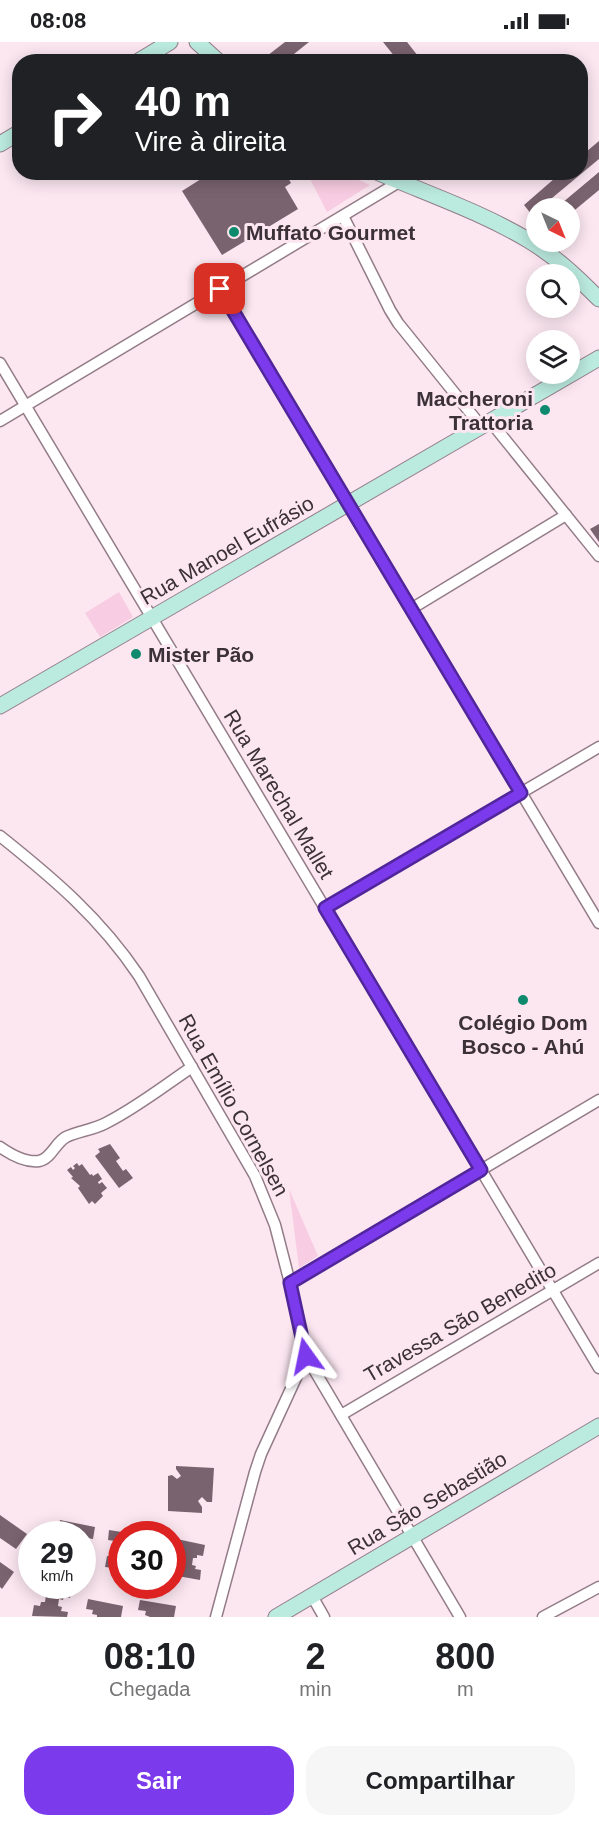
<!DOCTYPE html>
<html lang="pt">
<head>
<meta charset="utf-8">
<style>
  body { margin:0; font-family:Helvetica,sans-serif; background:#f6f6f6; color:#202124; height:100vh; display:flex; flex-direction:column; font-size:22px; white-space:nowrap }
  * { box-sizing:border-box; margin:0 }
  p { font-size:20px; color:#757577 }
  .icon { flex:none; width:33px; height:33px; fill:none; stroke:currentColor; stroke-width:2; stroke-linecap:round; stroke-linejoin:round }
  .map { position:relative; height:1575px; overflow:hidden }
  .panel { display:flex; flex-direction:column; background:#fff; flex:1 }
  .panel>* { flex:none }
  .hud { position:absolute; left:12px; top:12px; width:576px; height:126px; border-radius:24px; box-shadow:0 3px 15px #0003; background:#202124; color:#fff; overflow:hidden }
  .needle { width:39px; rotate:137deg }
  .controls { position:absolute; left:526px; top:156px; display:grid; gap:12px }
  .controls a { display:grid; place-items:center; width:54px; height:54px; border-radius:50%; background:#fff; box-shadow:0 3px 15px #0003; font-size:30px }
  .speed { position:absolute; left:18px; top:1479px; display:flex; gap:12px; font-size:30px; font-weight:700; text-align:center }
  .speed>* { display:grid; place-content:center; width:78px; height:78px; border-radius:50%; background:#fff; box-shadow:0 3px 15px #0003; line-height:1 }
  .speed small { font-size:15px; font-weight:400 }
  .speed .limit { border:9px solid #d22; background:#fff; color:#111 }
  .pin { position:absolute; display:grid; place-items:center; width:51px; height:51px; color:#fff; margin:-26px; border-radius:12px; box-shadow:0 3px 9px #0006 }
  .me { position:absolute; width:66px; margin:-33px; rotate:348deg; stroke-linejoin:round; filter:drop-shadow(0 0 4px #0008) }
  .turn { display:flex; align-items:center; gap:21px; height:126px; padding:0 24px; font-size:27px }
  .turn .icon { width:78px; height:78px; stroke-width:2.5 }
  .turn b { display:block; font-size:42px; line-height:51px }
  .eta { display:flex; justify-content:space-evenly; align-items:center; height:102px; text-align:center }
  .eta b { font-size:36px; font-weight:600; line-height:42px }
  .button { display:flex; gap:12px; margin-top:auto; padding:12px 24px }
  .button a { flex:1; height:69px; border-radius:24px; background:#7c3aed; color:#fff; font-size:24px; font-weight:600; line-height:69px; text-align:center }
  .button a+a { background:#f6f6f6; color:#202124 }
  .status { display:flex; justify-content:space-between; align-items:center; height:42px; padding:0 30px; background:#fff; direction:ltr }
  .status svg { height:16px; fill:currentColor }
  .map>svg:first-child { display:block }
</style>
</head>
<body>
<div class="status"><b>08:08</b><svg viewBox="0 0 49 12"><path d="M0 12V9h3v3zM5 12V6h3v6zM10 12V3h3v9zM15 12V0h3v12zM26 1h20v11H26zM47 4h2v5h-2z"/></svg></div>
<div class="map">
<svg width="599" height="1575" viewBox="0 0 599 1575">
  <rect width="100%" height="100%" fill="#fce7f1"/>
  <!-- green -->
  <g fill="#f8cce2">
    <polygon points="307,131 343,131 370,143 327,170"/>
    <polygon points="119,550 133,575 100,595 85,571"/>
    <polygon points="289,1147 318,1214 299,1226"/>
  </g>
  <!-- building -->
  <g fill="#79636e">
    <polygon points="285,0 309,0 284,20 265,20 263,17"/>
    <polygon points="383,0 407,0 418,14 412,20 399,20"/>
    <polygon points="599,99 599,117 540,166 537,166 537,169 532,173 524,163 562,130 580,130 580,115"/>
    <polygon points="212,130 285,130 291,141 285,145 298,167 222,213 182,149"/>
    <polygon points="599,130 599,148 570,172 570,166 556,166"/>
    <polygon points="599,482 599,500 590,487"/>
    <polygon points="110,1102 120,1116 116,1119 123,1129 126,1127 133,1136 119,1146 95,1114 100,1110 98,1107"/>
    <polygon points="77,1121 79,1124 82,1122 90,1133 92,1132 93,1134 98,1131 102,1137 98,1140 99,1142 102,1140 107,1146 101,1151 103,1154 95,1162 92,1159 89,1162 78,1146 80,1144 71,1136 73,1135 67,1128 71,1125 73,1128 75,1126 73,1124"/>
    <polygon points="176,1424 214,1426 212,1460 207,1460 202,1455 198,1459 202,1465 202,1471 168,1469 168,1434 172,1433 177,1437 181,1434 176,1427"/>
    <polygon points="0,1473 27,1492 16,1507 0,1496"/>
    <polygon points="60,1478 95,1485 93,1497 87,1496 86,1499 82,1499 82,1492 64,1492 65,1489 58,1488"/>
    <polygon points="109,1488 128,1491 122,1492 122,1527 105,1525 107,1514 113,1515 114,1510 118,1511 119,1504 114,1503 115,1499 108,1498"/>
    <polygon points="172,1496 205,1503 203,1514 197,1513 197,1516 193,1516 192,1523 196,1524 195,1527 201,1528 200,1538 172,1533 172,1523 175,1518 179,1519 180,1512 174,1511 175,1507 172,1506"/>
    <polygon points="82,1506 85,1506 85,1510 91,1511 90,1521 82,1519"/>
    <polygon points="0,1520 14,1530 2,1547 0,1545"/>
    <polygon points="35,1544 72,1544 70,1556 64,1554 63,1558 59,1557 58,1564 62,1565 61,1569 68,1570 67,1575 32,1574 34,1563 40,1564 41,1560 45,1560 46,1553 41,1552 42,1548 34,1547"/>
    <polygon points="88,1557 123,1564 121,1575 97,1575 97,1573 92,1572 93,1568 86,1567"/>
    <polygon points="140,1558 176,1564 174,1575 150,1575 145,1573 146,1569 138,1568"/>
  </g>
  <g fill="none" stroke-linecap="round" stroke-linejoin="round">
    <!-- street casing -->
    <g stroke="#937c87" stroke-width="13">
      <g id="street">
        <polyline points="343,174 390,268 398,281 481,384"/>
        <polyline points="220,247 599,881"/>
        <polyline points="0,321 599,1326"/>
        <polyline points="0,379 399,140"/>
        <polyline points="490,379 599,514"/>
        <polyline points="411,567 566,473"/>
        <path d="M0,794c54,43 100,82 139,140l116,200 20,49 15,58 16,73 -45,98 -6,18 -39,145"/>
        <polyline points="325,866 599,705"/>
        <path d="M0,1105c10,7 25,16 39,14 12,-2 16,-18 27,-24 12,-6 27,-7 40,-14 30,-15 58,-37 86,-56"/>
        <polyline points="290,1241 599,1058"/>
        <polyline points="306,1314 460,1575"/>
        <polyline points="341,1373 599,1221"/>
        <polyline points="312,1554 324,1575"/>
        <polyline points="543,1575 599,1545"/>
      </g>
    </g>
    <!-- secondary casing -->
    <g stroke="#937c87" stroke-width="17">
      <g id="secondary">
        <polyline points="197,0 219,20"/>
        <polyline points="137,20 170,0"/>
        <polyline points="0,102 20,90"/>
        <path d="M377,130c51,22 104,40 151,68 27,16 49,37 71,59"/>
        <polyline points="0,664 599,316"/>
        <polyline points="276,1575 599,1384"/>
      </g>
    </g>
    <!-- street -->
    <use href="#street" stroke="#fff" stroke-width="10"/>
    <!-- secondary -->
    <use href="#secondary" stroke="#bbeadf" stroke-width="15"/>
  </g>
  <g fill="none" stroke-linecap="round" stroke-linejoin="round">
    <!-- route casing -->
    <g stroke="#51269a" stroke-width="15">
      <polyline id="route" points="220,247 521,751 325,866 481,1128 290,1241 306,1314"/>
    </g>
    <!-- route -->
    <use href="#route" stroke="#7c3aed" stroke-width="10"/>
  </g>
  <!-- markers -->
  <g fill="#0d8a6d" stroke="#fce7f1" stroke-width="2">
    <circle cx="234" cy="190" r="6"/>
    <circle cx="545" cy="368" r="6"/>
    <circle cx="136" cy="612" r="6"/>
    <circle cx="523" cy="958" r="6"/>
  </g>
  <g text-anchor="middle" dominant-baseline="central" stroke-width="6" stroke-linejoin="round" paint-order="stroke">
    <!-- poi labels -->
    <g font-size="21" font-weight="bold" fill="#3b3136" stroke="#fce7f1" text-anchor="start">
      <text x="246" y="190">Muffato Gourmet</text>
      <text x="533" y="356" text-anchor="end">Maccheroni<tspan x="533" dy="24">Trattoria</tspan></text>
      <text x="148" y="612">Mister Pão</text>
      <text x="523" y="980" text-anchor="middle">Colégio Dom<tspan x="523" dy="24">Bosco - Ahú</tspan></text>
    </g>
    <!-- street labels -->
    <g font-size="21" fill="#3b3136" stroke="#fce7f1">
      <text transform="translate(227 508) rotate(-30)">Rua Manoel Eufrásio</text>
      <text transform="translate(279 752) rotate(59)">Rua Marechal Mallet</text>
      <text transform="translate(234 1063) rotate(61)">Rua Emílio Cornelsen</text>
      <text transform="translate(460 1280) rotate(-30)">Travessa São Benedito</text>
      <text transform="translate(427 1461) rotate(-31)">Rua São Sebastião</text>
    </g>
  </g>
</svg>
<div class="controls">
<a><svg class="needle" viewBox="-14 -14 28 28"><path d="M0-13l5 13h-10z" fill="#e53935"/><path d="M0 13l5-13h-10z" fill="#757577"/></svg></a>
<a><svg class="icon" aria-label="search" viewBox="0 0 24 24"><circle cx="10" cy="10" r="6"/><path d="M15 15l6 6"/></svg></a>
<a><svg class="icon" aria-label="layers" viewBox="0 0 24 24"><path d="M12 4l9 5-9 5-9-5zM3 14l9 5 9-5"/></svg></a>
</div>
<div class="speed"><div>29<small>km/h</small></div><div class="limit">30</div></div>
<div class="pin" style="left:220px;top:247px;background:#d93025"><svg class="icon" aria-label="arrive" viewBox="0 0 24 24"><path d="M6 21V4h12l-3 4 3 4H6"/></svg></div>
<svg class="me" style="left:306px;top:1314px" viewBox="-20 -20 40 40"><path d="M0-17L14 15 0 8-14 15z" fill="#7c3aed" stroke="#fff" stroke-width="4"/></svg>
<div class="hud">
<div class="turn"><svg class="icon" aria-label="right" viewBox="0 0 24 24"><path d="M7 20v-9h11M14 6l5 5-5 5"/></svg><div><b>40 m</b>Vire à direita</div></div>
</div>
</div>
<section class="panel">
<div class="eta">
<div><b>08:10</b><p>Chegada</p></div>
<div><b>2</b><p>min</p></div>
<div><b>800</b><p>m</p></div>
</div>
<div class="button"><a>Sair</a><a>Compartilhar</a></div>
</section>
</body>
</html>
